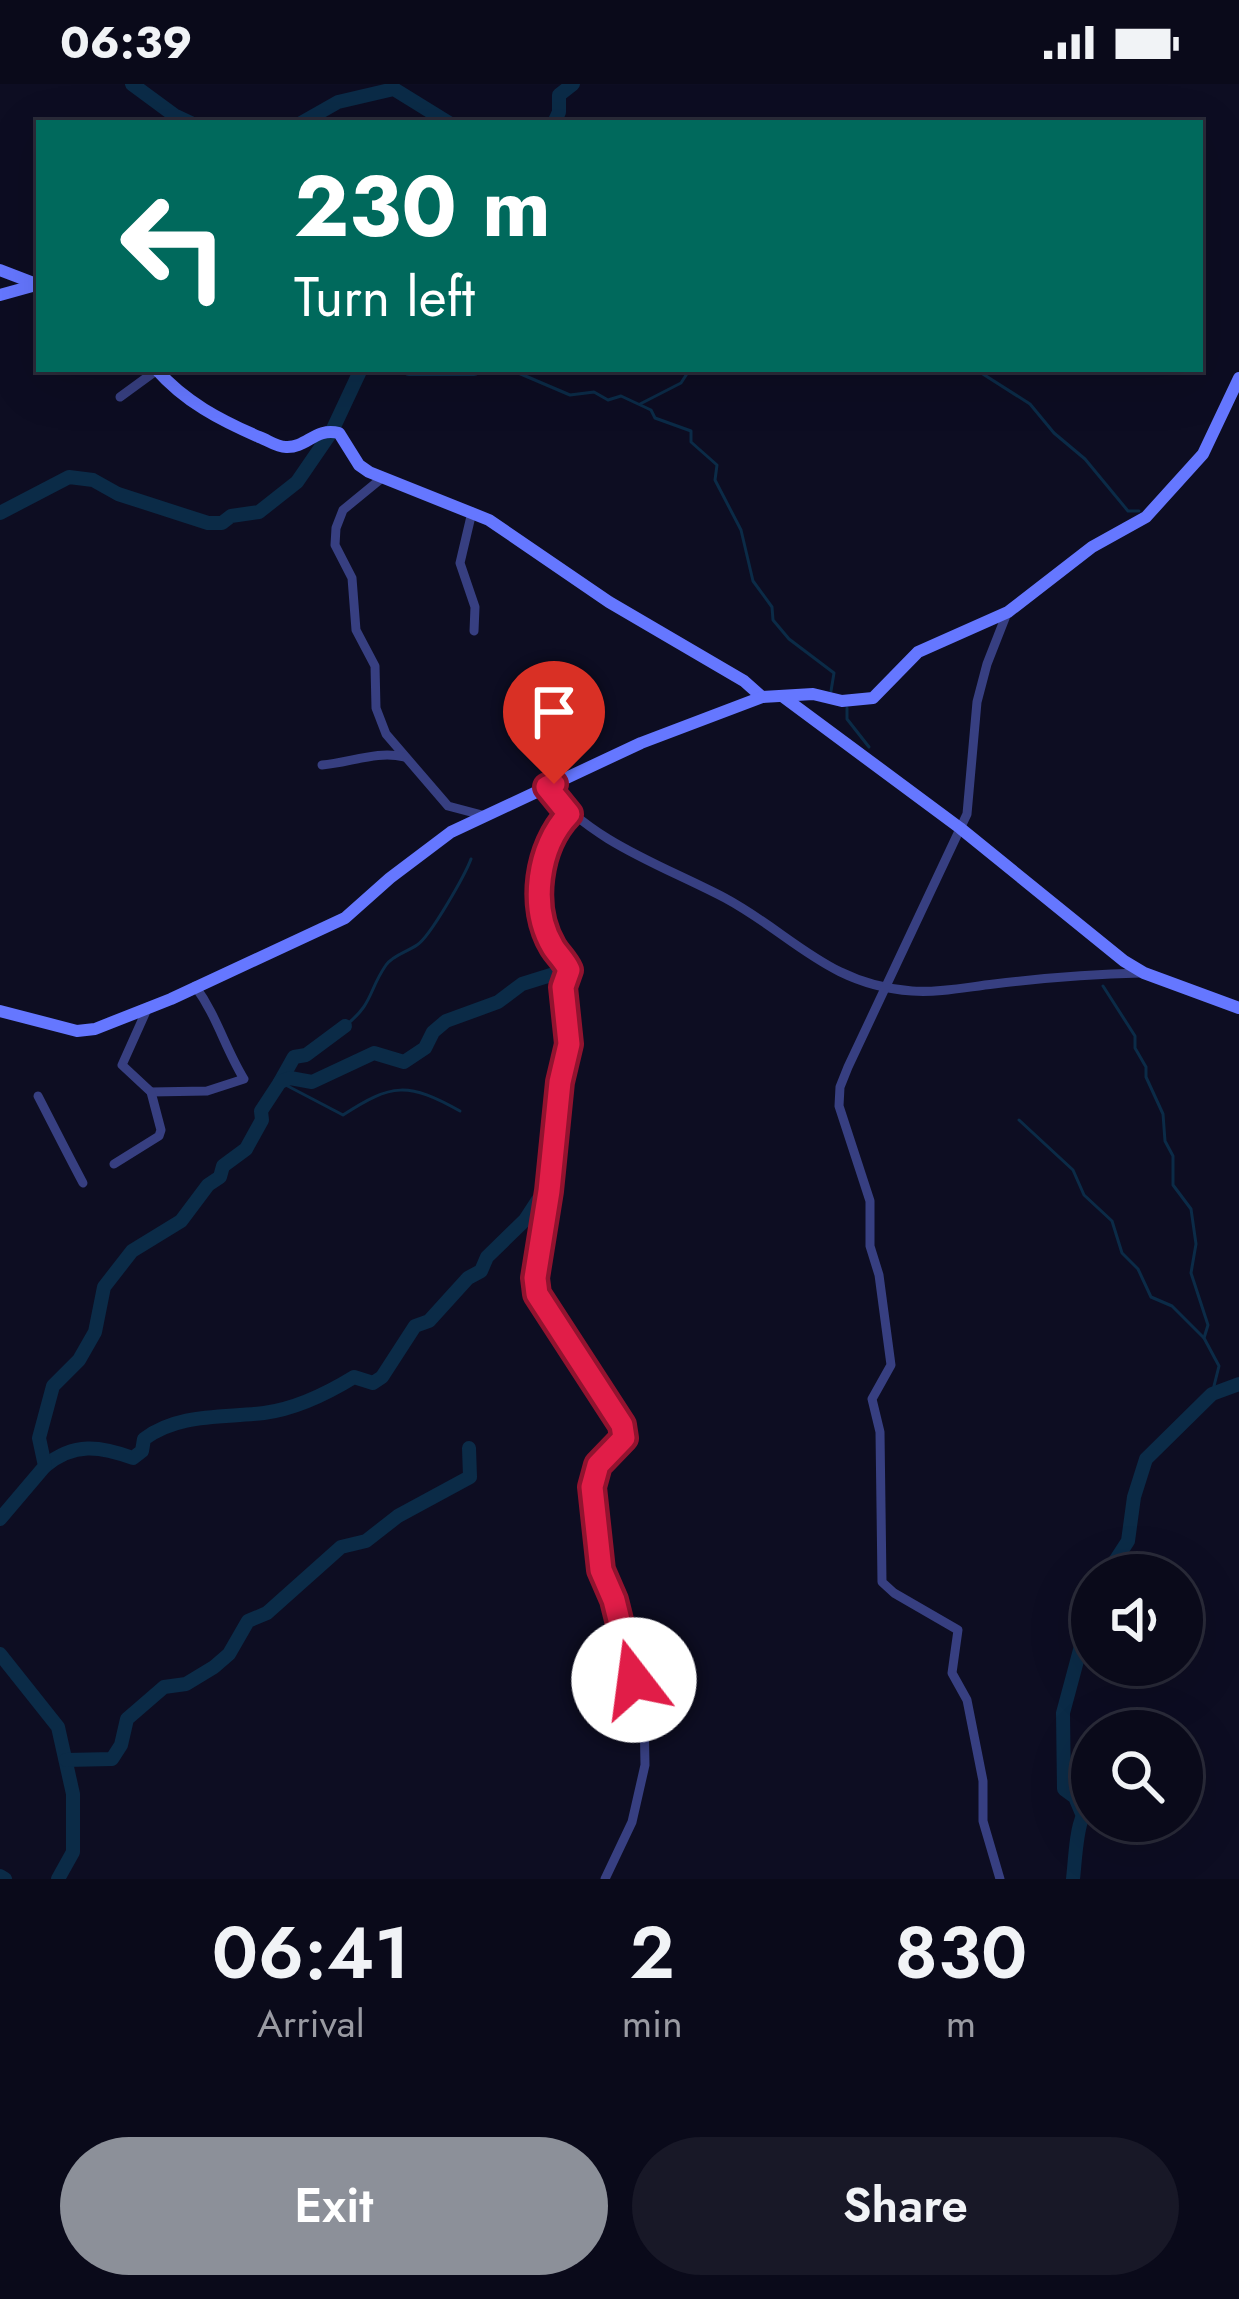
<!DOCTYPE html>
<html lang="en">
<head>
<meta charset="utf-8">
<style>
  body { margin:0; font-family:Jost,sans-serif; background:#181827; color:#f1f3f6; height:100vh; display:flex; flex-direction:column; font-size:45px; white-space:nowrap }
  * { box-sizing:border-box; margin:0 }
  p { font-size:39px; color:#999aa2 }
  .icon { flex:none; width:66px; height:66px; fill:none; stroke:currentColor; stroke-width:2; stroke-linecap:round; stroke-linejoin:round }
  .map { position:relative; height:1795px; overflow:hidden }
  .panel { display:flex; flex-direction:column; background:#0a0a1a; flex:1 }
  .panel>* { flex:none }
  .top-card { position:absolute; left:36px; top:36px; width:1167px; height:252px; border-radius:0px; box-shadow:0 12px 48px #0002,0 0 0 3px #2a2b39; background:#00695c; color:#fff; overflow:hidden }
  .controls { position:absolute; left:1071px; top:1470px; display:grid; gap:24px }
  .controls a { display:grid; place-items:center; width:132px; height:132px; border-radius:50%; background:#0a0a1a; box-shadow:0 12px 48px #0002,0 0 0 3px #2a2b39; font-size:60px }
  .pin { position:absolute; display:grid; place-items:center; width:102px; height:102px; color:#fff; margin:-123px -51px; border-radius:50% 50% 50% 0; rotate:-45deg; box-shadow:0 0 12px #0007 }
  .pin .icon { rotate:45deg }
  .me { position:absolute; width:132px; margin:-66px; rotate:345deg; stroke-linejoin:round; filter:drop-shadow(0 0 9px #0008) }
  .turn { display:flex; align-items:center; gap:42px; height:252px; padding:0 60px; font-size:54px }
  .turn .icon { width:156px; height:156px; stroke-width:2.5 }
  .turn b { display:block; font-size:84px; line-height:102px }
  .eta { display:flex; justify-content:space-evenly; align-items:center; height:204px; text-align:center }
  .eta b { font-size:72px; font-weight:600; line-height:84px }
  .primary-button { display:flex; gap:24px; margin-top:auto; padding:24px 60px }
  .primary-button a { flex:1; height:138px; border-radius:72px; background:#8c9099; color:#fff; font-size:48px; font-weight:600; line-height:138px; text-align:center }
  .primary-button a+a { background:#181827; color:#f1f3f6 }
  .status { display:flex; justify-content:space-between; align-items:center; height:84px; padding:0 60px; background:#0a0a1a; direction:ltr }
  .status svg { height:33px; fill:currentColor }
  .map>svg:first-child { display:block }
</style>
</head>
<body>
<div class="status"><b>06:39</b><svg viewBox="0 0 49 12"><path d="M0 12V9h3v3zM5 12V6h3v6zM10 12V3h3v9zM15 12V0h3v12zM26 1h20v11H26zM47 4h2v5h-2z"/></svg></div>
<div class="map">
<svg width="1239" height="1795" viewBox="0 0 1239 1795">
  <rect width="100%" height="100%" fill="#0d0d22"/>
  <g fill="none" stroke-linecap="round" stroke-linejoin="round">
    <!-- stream -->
    <g stroke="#0b2b47" stroke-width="3">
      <polyline points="509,285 570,311 594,308 608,316 621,312 651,326 655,334 691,347 691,358 717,381 715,396 741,446 753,497 772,523 773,536 789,555 834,589 831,607"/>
      <polyline points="975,285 1030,320 1054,349 1085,375 1128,427 1139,427"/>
      <polyline points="640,320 681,299 690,285"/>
      <polyline points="847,624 847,635 869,663"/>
      <polyline points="1103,902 1135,952 1135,964 1146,983 1146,993 1163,1030 1165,1057 1173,1072 1173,1101 1191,1125 1196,1160 1191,1189 1208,1241 1204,1254 1219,1282 1212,1310"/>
      <path d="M345,942c29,-23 23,-35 41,-61 7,-10 21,-13 31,-20 13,-8 48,-70 54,-86"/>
      <path d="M280,998l63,33c49,-32 65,-33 117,-4"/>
      <polyline points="1019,1036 1073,1086 1084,1111 1112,1137 1122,1169 1138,1185 1151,1213 1172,1222 1204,1254"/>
    </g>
    <!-- river -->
    <g stroke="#0b2b47" stroke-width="14">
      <polyline points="132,0 174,31 191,39"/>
      <polyline points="301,39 338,18 394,5 449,39"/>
      <polyline points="554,39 559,28 559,11 573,0"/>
      <polyline points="409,285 474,285"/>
      <polyline points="0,429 69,393 93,396 118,410 208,439 222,439 231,432 259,428 297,398 332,347 361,285"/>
      <polyline points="280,998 294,973 306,971 345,942"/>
      <path d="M45,1382c29,-24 55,-20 88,-8l9,-7 2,-12c34,-26 79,-21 120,-26 30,-4 64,-20 90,-36l19,6 9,-6 33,-51 14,-5 39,-43 13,-7 6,-14 38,-37 13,-20"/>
      <polyline points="0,1435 45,1382 39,1354 53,1302 79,1276 95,1248 104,1203 132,1167 181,1137 208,1101 220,1093 223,1082 246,1065 262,1036 261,1027 280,998 290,994 312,998 374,969 404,978 425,964 433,948 446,937 498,918 522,900 567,886"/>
      <polyline points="1106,1491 1128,1457 1134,1413 1146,1375 1212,1310 1239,1300"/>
      <polyline points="0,1570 58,1643 73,1710 73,1768 58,1795"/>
      <polyline points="66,1676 112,1675 121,1661 127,1635 164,1603 186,1600 214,1583 229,1570 248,1537 267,1529 341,1463 366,1457 398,1432 470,1393 469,1364"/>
      <polyline points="0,1792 5,1795"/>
      <path d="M1073,1795c2,-17 3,-49 10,-63l-8,-19 -11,-8 -1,-76 29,-108"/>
    </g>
    <!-- street -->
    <g stroke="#373f81" stroke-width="9">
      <polyline points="120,313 157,286"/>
      <polyline points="382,394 343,426 336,444 335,461 352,494 356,546 375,582 376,624 386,650 448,722 482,731"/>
      <polyline points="472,428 460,479 475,523 474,547"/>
      <path d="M322,681c27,-2 56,-15 82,-8"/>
      <path d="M547,703c46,56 115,78 178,111 67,36 103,87 187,93 27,2 55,-4 82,-7 49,-6 98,-10 147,-11"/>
      <path d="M569,730c-31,32 -39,93 -16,133 5,8 12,15 16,23l-6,17 6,57 -9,38 -11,109 -14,87 2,16 79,119 8,25 -26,27 -5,22 8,83 13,31 30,111 1,53 -13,57 -27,57"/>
      <path d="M151,1008l56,-1 37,-12c-19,-31 -27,-63 -49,-93"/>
      <path d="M38,1012c15,29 29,57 45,87"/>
      <polyline points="114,1080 159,1052 161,1046 151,1008 122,981 148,923"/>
      <polyline points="1000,1795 983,1737 983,1697 967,1616 952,1589 958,1546 894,1509 882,1498 880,1348 872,1315 891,1281 879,1191 870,1162 870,1117 839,1022 840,1003 848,983 967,730 977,618 987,580 1007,529"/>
    </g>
    <!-- secondary -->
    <g stroke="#6577ff" stroke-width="12">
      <polyline points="0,186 39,201"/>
      <polyline points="0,211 36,201"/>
      <path d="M156,285c29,33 64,51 103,68 9,3 17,10 27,10 21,1 29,-20 53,-14l20,32 10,7 120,48 120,82 135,79 18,16"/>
      <polyline points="782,612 960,744 1124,877 1144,889 1239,924"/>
      <polyline points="0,927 77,947 95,945 171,915 345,834 390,794 451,748 641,659 762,613 813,610 842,617 873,614 918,568 1008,528 1092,463 1146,433 1203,370 1239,294"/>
    </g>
  </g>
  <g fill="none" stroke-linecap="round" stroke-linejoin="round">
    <!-- route casing -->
    <g stroke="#92132f" stroke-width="30">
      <path id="route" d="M554,700l-7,3 22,27c-31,32 -40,93 -16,133 5,8 12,14 16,23l-6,17 6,57 -9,38 -11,109 -14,87 2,16 85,131 2,13 -26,27 -6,22 9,83 13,30 20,80"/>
    </g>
    <!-- route -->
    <use href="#route" stroke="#e11d48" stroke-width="21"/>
  </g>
</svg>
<div class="controls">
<a><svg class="icon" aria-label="sound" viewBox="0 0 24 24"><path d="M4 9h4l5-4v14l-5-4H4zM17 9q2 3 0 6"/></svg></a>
<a><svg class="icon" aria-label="search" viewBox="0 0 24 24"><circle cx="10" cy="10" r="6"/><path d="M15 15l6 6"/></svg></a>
</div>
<div class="pin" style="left:554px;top:700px;background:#d93025"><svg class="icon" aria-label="arrive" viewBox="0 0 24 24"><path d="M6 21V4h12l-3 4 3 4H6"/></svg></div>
<svg class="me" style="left:634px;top:1596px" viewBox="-20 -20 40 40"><circle r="19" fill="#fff"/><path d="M0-13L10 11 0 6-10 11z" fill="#e11d48"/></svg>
<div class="top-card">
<div class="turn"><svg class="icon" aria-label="left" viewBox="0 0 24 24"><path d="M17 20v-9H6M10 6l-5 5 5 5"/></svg><div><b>230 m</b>Turn left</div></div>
</div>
</div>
<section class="panel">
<div class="eta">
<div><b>06:41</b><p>Arrival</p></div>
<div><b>2</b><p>min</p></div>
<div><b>830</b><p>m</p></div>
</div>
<div class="primary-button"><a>Exit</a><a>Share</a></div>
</section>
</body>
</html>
